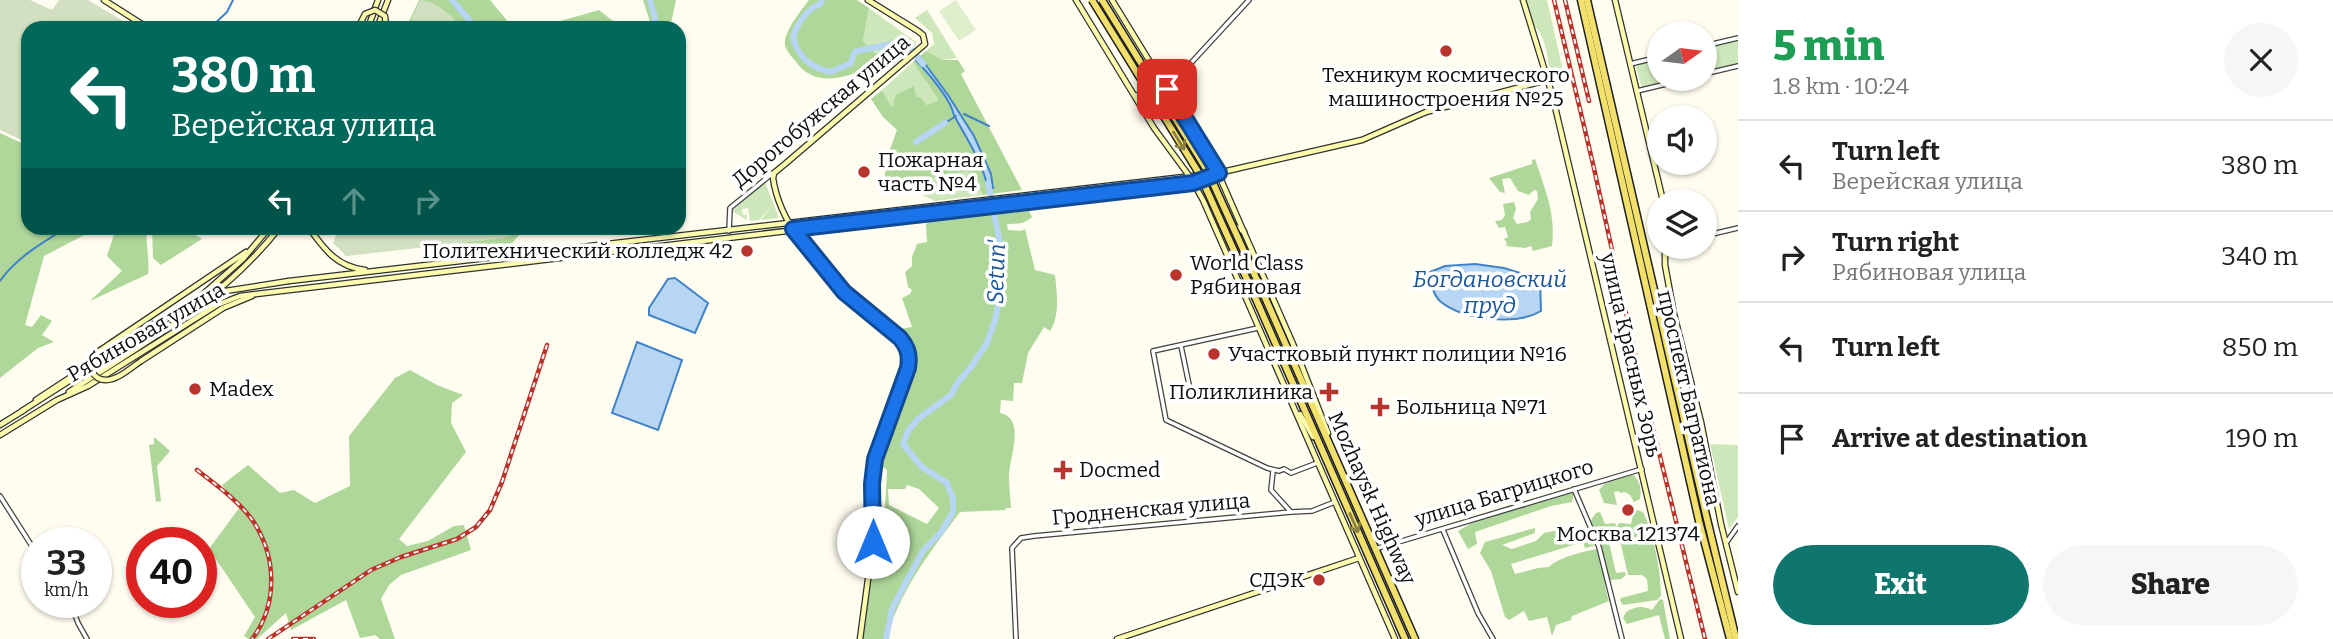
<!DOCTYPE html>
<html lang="en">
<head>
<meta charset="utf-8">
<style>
  body { margin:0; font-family:Bitter,serif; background:#f6f6f6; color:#222; height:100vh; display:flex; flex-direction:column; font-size:26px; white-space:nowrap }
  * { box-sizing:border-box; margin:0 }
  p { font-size:23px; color:#767676 }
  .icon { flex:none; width:38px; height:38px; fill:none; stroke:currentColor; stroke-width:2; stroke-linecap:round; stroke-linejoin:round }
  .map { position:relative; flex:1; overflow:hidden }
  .side { display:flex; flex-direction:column; background:#fff; width:595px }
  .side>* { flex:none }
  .top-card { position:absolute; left:21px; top:21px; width:665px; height:214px; border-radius:21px; box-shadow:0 2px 5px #0004; background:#00695c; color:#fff; overflow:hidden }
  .needle { width:46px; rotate:76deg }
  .buttons { position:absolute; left:1647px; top:21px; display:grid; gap:14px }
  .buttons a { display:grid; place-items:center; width:70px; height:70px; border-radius:50%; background:#fff; box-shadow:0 2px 5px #0004; font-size:35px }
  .speed { position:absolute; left:21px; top:527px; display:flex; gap:14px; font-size:35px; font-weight:700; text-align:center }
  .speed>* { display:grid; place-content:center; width:91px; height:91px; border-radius:50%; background:#fff; box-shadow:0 2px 5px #0004; line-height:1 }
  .speed small { font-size:18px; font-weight:400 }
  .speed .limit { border:10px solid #d22; background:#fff; color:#111 }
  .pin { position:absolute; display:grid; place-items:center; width:60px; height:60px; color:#fff; margin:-30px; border-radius:14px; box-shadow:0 4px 10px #0006 }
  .me { position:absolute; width:77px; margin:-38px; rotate:0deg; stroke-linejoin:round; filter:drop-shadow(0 0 5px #0008) }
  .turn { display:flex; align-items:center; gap:24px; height:147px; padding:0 35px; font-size:32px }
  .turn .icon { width:91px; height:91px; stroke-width:2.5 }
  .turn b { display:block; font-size:49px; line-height:60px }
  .lanes { display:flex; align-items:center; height:66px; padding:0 35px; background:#0003; justify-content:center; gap:35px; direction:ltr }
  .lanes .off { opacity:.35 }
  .round { display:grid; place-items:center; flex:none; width:74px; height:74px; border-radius:37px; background:#f6f6f6 }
  .head { display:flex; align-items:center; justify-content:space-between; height:119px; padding:0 35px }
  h1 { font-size:42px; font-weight:800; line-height:52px; color:#1e9e55 }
  .button { display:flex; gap:14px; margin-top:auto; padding:14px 35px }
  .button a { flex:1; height:80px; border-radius:42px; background:#0f766e; color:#fff; font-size:28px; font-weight:800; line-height:80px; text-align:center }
  .button a+a { background:#f6f6f6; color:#222 }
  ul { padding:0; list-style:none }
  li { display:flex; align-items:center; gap:21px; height:91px; padding:0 35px; border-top:2px solid #e0e0e0 }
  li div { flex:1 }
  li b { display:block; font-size:26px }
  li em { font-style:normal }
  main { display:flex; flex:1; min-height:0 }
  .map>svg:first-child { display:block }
</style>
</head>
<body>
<main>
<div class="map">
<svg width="1738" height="639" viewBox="0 0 1738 639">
  <rect width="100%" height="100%" fill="#fefdef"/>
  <!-- green -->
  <g fill="#cde7ba">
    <path d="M1526,0h21l16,71 -12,4c-4,-16 -4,-38 -17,-49z"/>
    <polygon points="869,8 916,42 916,46 891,67 883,54 876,53 863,41"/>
    <polygon points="927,10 957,58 943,60 926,51 934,44 932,33 915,18"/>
    <polygon points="1738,40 1738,65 1705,73 1704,48"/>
    <polygon points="1659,59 1659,79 1681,79 1642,88 1636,67 1637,64"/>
    <polygon points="913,62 940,100 927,105 921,98 916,96 914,87 892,109 882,90"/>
    <polygon points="969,171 983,195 935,201 923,195 915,180"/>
    <polygon points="765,182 779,218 761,220 770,209 759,220 750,221 748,208 742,209 743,215 747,215 747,220 732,211"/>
    <polygon points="1710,444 1738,445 1738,517 1729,529"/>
  </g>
  <!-- forest -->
  <g fill="#afd79a" fill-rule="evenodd">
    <polygon points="419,0 490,0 513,28 406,28"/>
    <polygon points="643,0 676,0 670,28 652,28"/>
    <path d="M809,0h48l12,8 -6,33 12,12 8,1 2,6c-28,13 -66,33 -89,2 -3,-4 -8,-9 -10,-14 -6,-13 15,-37 23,-48z"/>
    <polygon points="599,10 622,28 536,28"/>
    <path d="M926,51l17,9h15l7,11 -4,3 61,116 -39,5 -15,-24 -77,14 -7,-5 5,-28 8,-22 -14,-13 -12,-18 11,-9 10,18 4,-13 18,-9 2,10 5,2 6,7 12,-5 -26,-38zM919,57l29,38 26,41 17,38 2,13 -5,1c-6,-26 -19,-47 -33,-69 -1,-3 -2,-7 -3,-10 -5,-14 -25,-38 -36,-49z"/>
    <polygon points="0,133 28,146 28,228 90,228 90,232 44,256 25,325 32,327 41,315 52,321 42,335 54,342 38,348 0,378"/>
    <path d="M1535,159c10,31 21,54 17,87l-19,5 -2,-5 -6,2 -19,-2 1,-3 -3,-4 4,-2 -3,-10 -6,1 -4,-7 7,-1 3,-5 -2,-11 11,-2 2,7 -3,9 4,6 11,-2 3,-3 -1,-7 8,-13 -1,-8 -3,-1 -5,5 -11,-4 -8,-13 -8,1 3,14 -5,-1 -11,-14 43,-14v-4z"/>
    <path d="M1029,211l3,6c-8,7 -14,7 -25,7l1,6 13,1 4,-2 10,41 20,5c2,18 5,41 -5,56l-6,-4 -16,26 -6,30h-8l-1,18 -12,-1 -1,13c26,5 10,43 9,61 0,11 1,22 2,34h-6l1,2 -46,2c-29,39 -61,79 -73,127h-24l11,-82 11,-1 -1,-7 4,-7 -12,-2v-31l9,-1 2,-38 -8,-6 1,-5 35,-99 -4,-20 -11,-11 12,-2 -10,-29 8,-4 2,-4 -4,-3 -3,-15 7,-6v-9l5,-13 10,-2 -1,-18 3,-3zM907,485l12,4 20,19 -12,16 -38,-19 -1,-16h17z"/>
    <path d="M116,228h31c-2,16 3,29 1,46l-58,27 32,-30 -15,-15z"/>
    <path d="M152,228h27c8,6 16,5 23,11l-41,26 -8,-7z"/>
    <polygon points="346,228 520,228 522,231 509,247 459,253 455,236 346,256 335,243"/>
    <polygon points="410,370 437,385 463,395 452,403 451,423 466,452 399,539 407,546 428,541 454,526 464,525 471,550 401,575 389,585 381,599 395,639 380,639 375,635 360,638 346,600 291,630 286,613 257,639 249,639 244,636 255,617 209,549 239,508 222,485 248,465 280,493 294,490 315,503 350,486 349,436 395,378"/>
    <polygon points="154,437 170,451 157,466 161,501 156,502 149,445 154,444"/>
    <path d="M1631,473c9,7 11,15 9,26l-6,3 -4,-7 -5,-3 -5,1 -1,-2 -5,1 3,13 -13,-2 -5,-13 5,-6 11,-6z"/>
    <path d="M1574,492l-2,10 -21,4 -76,26 2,12 -9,5 -10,-18c34,-21 77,-33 116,-39z"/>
    <path d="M1637,510l6,2c11,23 18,59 18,84l-4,4 -34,5 -3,-5 1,-2 27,-7 -1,-12 -5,-4h-14l-11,-48 -10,6 9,40 9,-1 1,3 -5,4 -11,1 -19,-60 5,-7 4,-1 5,12 10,-1 2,4 2,-4 12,1 3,-13z"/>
    <path d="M1535,528v5l-33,12 10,4 24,-8 8,-8 19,-4 1,4 18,-2 3,-3 5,3 6,14 -11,3 -2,-6 -72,22 4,10 23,-6 11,-1c8,-9 35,-16 48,-18 8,16 6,36 12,52l-37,15 -1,4 -15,5 -4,11 -5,-19 -18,4 -5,-10 -15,9 -4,-3 -14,-46 -11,-18 5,-11z"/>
    <path d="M1660,599l3,1 7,39h-5l-6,-24 -32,9 -4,-6 3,-6c10,-5 15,-7 26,-2z"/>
  </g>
  <!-- cemetery -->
  <g fill="#d2e0c1">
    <polygon points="0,0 30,0 52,10 59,0 88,0 135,28 28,28 28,143 0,130"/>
    <path d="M420,0c14,0 33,16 41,28h-53z"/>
    <polygon points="339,228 518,228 505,238 347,256 333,243"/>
  </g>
  <!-- pitch -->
  <polygon fill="#dfefcc" points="956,0 976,30 959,41 939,11"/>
  <!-- water -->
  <g fill="#b6d6f3" stroke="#4183c7" stroke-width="2">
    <path d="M920,57l28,38 26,41 17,38 2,14h-5c-6,-26 -19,-46 -32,-69 -2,-3 -3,-7 -4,-10 -6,-15 -25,-37 -36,-49z"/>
    <path d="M1475,264l29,4 36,11 1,32c-25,15 -77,9 -100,-9 -8,-7 -11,-20 -11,-30l15,-6z"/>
    <polygon points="675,278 708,303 695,333 649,315 649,308 668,279"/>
    <polygon points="637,342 682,360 658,430 612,413"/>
  </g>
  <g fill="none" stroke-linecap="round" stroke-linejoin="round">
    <!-- stream -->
    <g stroke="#4183c7" stroke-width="2">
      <polyline points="210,28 227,12 233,0"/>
      <polyline points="964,114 989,126"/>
      <polyline points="945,123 956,116"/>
      <path d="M0,281c16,-23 43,-39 66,-53"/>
    </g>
    <!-- river -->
    <g stroke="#b6d6f3" stroke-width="6">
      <polyline points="452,0 476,28"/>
      <polyline points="650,0 655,18 655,28"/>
      <path d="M822,0l-2,4c-13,5 -23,20 -27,33 4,19 19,32 38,35l20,-9 3,-10 3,-2 44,-9 5,1 17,21"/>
      <polyline points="916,142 945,123"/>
      <polyline points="886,639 892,609 905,584 923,551 941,532 953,512 953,499 947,483 922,467 903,444 908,431 918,419 951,395 958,382 971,367 987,343 996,317 1001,286 999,238 988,183"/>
    </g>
    <!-- street casing -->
    <g stroke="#414141" stroke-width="6">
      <g id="street">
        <polyline points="1704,46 1738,38"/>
        <polyline points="1630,64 1659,57"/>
        <polyline points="1704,74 1738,66"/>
        <polyline points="1167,89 1249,0"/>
        <polyline points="1637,91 1687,79"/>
        <path d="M1134,94c12,6 27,8 29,-10"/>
        <polyline points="729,231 730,208 773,173"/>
        <polyline points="1704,236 1738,228"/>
        <polyline points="1258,328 1153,351 1166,420 1267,468 1279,471 1284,469 1291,473 1317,463"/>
        <polyline points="1181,346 1191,394 1194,396 1254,391"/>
        <polyline points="1574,489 1599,547 1622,639"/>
        <polyline points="0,496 37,554"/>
        <polyline points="1291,512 1312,511 1335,502"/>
        <polyline points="1443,530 1478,613 1493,639"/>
        <polyline points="1726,543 1738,526"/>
        <polyline points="1375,549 1642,469"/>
        <polyline points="70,602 78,623 87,639"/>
        <polyline points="1016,639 1012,548 1021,538 1034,536 1291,512 1271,490 1273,471"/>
      </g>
    </g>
    <!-- secondary casing -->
    <g stroke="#303030" stroke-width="7">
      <g id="secondary">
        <polyline points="104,0 148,28"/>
        <polyline points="1076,0 1154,128 1190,177 1203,200 1395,639"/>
        <polyline points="1112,0 1218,173 1296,351 1328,433"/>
        <polyline points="1523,0 1552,94 1681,639"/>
        <polyline points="1615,0 1663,201"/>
        <polyline points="368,28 378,0"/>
        <polyline points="377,28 388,0"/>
        <path d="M309,228c15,21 28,39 56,42"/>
        <polyline points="1225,231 1235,226 1244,232"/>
        <polyline points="1665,247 1665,265 1674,314 1701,422 1721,524 1738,592"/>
        <polyline points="289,281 1218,173 1362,140 1426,112 1547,80"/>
        <polyline points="201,296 243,259 269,228"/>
        <polyline points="108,345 246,252"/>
        <polyline points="141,361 223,308 252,296"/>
        <path d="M69,392c75,-49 154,-92 210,-164"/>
        <polyline points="36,400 129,339"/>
        <polyline points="22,411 188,305"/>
        <polyline points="1300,414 1313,437"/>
        <polyline points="0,425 24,410"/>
        <polyline points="0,435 57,400 88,386 217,305 240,296 1173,185 1193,183 1211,177"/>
        <path d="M860,639l13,-97 1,-75 6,-23 28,-76c2,-13 0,-20 -8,-30 -17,-16 -38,-29 -55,-45 -30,-30 -66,-71 -72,-115l1,-5 11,-9 140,-120 -2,-9 -5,-4 -50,-31"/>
        <polyline points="1117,639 1359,558"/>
      </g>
    </g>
    <!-- primary casing -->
    <g stroke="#1f1f1f" stroke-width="9">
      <g id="primary">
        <polyline points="1581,0 1699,521 1730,639"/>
        <polyline points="1587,0 1707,519 1736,639"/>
        <polyline points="1267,302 1415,639"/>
        <polyline points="1259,306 1405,639"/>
      </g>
    </g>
    <!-- street -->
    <use href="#street" stroke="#fff" stroke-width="3.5"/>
    <!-- secondary -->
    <use href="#secondary" stroke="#fbfbad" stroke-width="4.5"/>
    <!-- primary -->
    <use href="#primary" stroke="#f2e06c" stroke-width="6"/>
    <!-- rail casing -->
    <g stroke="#b8342c" stroke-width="4.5">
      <g id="rail">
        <polyline points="1554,0 1593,164 1638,367 1705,639"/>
        <polyline points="1565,0 1589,101"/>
        <path d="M197,470c19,15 42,31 56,51 24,36 25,84 -1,118"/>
        <polyline points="268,639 371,570 401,557 457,539 476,527 490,510 502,482 547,345"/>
        <polyline points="293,639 314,639"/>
      </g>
    </g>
    <!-- rail -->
    <use href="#rail" stroke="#fff" stroke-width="2" stroke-dasharray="5" stroke-linecap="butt"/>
    <!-- secondary-bridge casing -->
    <g stroke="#303030" stroke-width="7" stroke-linecap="butt">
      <g id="secondary-bridge">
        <polyline points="358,28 365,14 375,10 385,16 386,28"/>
        <polyline points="129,339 195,299 219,292 289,281"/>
        <path d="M108,345c-4,3 -10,6 -14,10 -8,10 -1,25 12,25 12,0 26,-13 35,-19"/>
      </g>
    </g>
    <!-- primary-bridge casing -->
    <g stroke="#1f1f1f" stroke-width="9" stroke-linecap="butt">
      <g id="primary-bridge">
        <polyline points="1092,0 1200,175 1259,306"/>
        <polyline points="1102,0 1208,172 1267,302"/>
      </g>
    </g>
    <!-- secondary-bridge -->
    <use href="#secondary-bridge" stroke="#fbfbad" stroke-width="4.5"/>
    <!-- primary-bridge -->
    <use href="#primary-bridge" stroke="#f2e06c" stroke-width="6"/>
  </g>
  <!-- one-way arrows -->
  <defs><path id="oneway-shaft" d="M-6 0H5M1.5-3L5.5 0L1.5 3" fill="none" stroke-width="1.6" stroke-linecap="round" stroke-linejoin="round" transform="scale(1.75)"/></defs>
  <g stroke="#8b8242">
    <use href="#oneway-shaft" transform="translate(1179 141) rotate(58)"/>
    <use href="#oneway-shaft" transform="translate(1354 523) rotate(66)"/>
  </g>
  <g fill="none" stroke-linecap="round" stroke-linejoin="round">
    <!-- route casing -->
    <g stroke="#114b97" stroke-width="18">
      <path id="route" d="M873,542l-1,-58 3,-25 33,-91c2,-13 0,-20 -8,-30l-56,-46 -51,-63 400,-46 26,-10 -52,-84"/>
    </g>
    <!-- route -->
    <use href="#route" stroke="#1a73e8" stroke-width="12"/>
  </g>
  <!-- markers -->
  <g fill="#b8342c" stroke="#fff" stroke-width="2.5">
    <circle cx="1446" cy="51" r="7"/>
    <circle cx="864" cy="172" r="7"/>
    <circle cx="747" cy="251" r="7"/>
    <circle cx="1176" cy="275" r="7"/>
    <circle cx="1214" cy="354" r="7"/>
    <circle cx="195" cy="389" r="7"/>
    <path d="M1325.5 381.5h7v7h7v7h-7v7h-7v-7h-7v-7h7z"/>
    <path d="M1376.5 396.5h7v7h7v7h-7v7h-7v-7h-7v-7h7z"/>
    <path d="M1059.5 459.5h7v7h7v7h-7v7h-7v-7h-7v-7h7z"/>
    <circle cx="1628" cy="510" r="7"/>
    <circle cx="1319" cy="580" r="7"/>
  </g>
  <g text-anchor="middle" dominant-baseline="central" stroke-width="7" stroke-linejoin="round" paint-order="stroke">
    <!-- poi labels -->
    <g font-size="21" fill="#0e0e0e" stroke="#fff" text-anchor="start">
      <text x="1446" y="75" text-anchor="middle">Техникум космического<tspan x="1446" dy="24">машиностроения №25</tspan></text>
      <text x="878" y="160">Пожарная<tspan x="878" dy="24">часть №4</tspan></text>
      <text x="733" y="251" text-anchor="end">Политехнический колледж 42</text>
      <text x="1190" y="263">World Class<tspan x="1190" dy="24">Рябиновая</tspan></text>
      <text x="1228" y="354">Участковый пункт полиции №16</text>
      <text x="209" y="389">Madex</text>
      <text x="1313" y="392" text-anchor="end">Поликлиника</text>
      <text x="1396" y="407">Больница №71</text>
      <text x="1079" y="470">Docmed</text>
      <text x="1628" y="534" text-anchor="middle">Москва 121374</text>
      <text x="1305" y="580" text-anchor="end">СДЭК</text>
    </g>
    <!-- street labels -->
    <g font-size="21" fill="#0e0e0e" stroke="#fff">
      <text transform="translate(821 111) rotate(-40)">Дорогобужская улица</text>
      <text transform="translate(146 332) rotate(-30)">Рябиновая улица</text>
      <text transform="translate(1631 355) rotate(77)">улица Красных Зорь</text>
      <text transform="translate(1689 398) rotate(77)">проспект Багратиона</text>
      <text transform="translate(1504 493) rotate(-17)">улица Багрицкого</text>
      <text transform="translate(1372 498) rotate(66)">Mozhaysk Highway</text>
      <text transform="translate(1151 509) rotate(-5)">Гродненская улица</text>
    </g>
    <!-- water labels -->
    <g font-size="23" font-style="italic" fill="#1c569a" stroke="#fff">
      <text transform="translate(996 272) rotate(-88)">Setun'</text>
      <text x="1490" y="279">Богдановский<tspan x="1490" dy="26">пруд</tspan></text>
    </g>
  </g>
</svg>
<div class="buttons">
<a><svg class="needle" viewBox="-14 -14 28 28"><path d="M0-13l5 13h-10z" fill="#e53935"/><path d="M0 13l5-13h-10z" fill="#767676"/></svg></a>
<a><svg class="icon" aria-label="sound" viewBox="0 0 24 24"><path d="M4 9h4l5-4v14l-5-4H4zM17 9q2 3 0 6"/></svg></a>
<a><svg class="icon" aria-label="layers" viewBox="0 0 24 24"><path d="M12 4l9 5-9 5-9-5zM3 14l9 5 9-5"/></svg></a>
</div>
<div class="speed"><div>33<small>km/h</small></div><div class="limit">40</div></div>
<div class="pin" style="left:1167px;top:89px;background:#d93025"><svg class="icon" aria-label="arrive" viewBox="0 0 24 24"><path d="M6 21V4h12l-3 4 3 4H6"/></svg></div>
<svg class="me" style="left:873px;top:542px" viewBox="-20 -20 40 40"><circle r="19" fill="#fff"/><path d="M0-13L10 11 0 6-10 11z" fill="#1a73e8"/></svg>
<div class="top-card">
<div class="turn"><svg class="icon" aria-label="left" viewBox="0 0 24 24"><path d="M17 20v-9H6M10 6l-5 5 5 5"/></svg><div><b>380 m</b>Верейская улица</div></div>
<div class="lanes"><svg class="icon" aria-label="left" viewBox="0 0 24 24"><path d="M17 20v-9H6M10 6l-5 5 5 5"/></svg><svg class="icon off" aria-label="ahead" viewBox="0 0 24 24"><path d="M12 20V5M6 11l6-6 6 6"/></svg><svg class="icon off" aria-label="right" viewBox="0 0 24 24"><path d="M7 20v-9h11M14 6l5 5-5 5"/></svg></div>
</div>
</div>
<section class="side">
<div class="head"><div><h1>5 min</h1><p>1.8 km · 10:24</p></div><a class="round"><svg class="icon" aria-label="close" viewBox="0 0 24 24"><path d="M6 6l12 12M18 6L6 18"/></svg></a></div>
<ul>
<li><svg class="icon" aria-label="left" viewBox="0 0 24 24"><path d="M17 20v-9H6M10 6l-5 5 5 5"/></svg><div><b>Turn left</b><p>Верейская улица</p></div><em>380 m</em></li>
<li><svg class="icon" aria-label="right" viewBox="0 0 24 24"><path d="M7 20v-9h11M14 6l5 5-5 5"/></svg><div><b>Turn right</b><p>Рябиновая улица</p></div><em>340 m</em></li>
<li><svg class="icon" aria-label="left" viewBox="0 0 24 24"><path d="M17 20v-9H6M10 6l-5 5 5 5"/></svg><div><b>Turn left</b></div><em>850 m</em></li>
<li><svg class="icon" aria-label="arrive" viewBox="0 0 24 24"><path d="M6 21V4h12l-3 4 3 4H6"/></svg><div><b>Arrive at destination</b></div><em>190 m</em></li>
</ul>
<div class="button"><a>Exit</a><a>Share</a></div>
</section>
</main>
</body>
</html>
